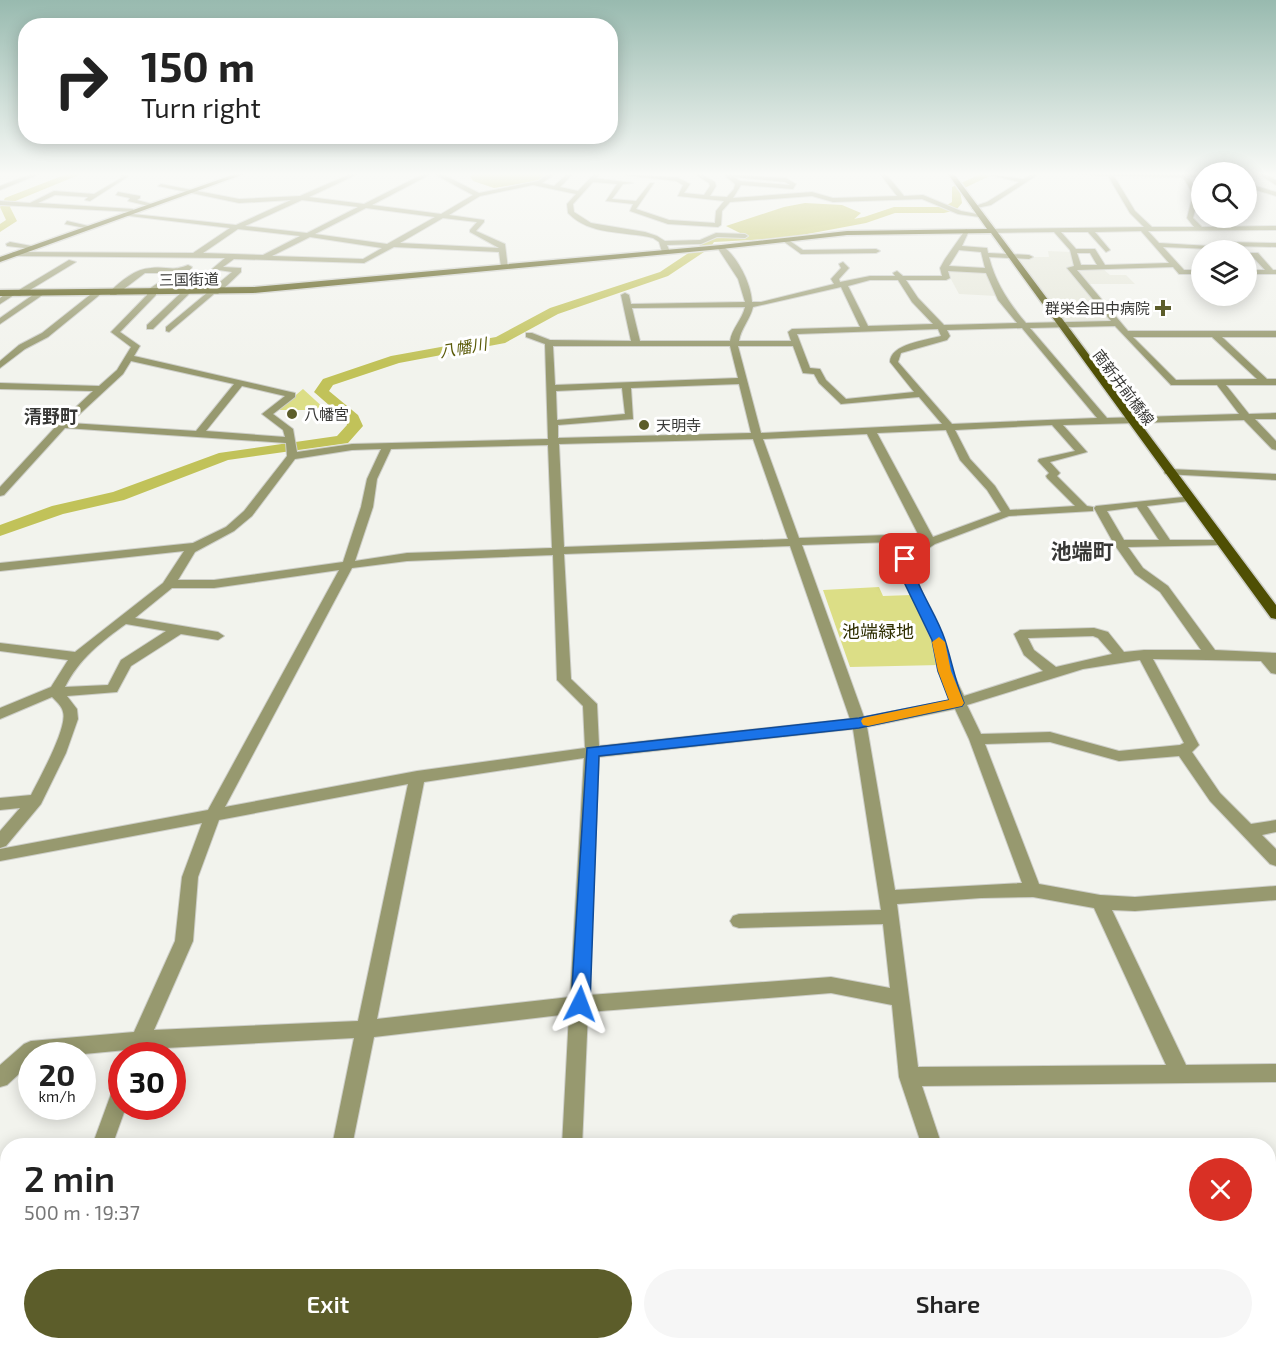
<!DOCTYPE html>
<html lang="en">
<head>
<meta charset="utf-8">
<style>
  body { margin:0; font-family:"Exo 2","Noto Sans JP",sans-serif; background:#f6f6f6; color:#222; height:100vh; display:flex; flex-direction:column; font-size:22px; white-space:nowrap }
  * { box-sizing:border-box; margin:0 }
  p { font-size:20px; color:#767676 }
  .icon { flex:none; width:33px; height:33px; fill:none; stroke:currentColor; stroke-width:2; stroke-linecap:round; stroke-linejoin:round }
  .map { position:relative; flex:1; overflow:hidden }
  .panel { position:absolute; left:0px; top:1138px; width:1276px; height:212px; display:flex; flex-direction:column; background:#fff; border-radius:24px 24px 0 0; box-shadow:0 3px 15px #0003 }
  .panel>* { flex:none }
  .hud { position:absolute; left:18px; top:18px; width:600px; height:126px; border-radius:24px; box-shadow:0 3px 15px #0003; background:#fff; color:#222; overflow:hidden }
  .controls { position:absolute; left:1191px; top:162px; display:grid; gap:12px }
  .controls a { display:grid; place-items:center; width:66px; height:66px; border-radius:50%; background:#fff; box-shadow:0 3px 15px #0003; font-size:30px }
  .speed { position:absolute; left:18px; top:1042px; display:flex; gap:12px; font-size:30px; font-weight:700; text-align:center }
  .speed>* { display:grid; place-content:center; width:78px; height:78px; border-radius:50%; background:#fff; box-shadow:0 3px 15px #0003; line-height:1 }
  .speed small { font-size:15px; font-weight:400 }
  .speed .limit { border:9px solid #d22; background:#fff; color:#111 }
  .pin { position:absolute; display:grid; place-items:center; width:51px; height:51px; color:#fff; margin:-26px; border-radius:12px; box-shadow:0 3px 9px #0006 }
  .me { position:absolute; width:66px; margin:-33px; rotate:3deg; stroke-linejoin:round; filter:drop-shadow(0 0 4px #0008) }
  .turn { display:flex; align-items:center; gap:21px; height:126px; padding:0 24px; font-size:27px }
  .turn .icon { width:78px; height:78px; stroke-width:2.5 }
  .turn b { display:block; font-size:42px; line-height:51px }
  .round { display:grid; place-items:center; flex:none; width:63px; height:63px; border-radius:32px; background:#f6f6f6 }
  .head { display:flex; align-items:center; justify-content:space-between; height:102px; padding:0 24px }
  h1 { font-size:36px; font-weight:600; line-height:45px }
  .cta { display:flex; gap:12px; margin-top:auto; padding:12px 24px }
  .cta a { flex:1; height:69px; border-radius:36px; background:#5c5d2a; color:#fff; font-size:24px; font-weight:600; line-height:69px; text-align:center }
  .cta a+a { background:#f6f6f6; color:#222 }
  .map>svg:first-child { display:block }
</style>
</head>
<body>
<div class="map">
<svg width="1276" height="1349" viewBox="0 0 1276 1349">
  <rect width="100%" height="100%" fill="#f2f3ed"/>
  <!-- built -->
  <g fill="#e6e7da">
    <polygon points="1048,251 1070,252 1075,267 1069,267 1112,321 1071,323 1065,321 1018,257 1049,257"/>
    <polygon points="1103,269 1110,275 1126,275 1135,284 1088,284 1075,270"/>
    <polygon points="946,270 987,271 997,296 959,294"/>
  </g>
  <!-- green -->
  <g fill="#dcde86">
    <polygon points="303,389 326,410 278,410"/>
    <polygon points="879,587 883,596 911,595 934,638 940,665 850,667 823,590"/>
  </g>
  <!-- forest -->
  <g fill="#bebf56">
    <polygon points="472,174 545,174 538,181 494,188 473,181 470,176"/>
    <polygon points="805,203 842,205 861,213 852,221 774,238 744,235 726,226 784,207"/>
  </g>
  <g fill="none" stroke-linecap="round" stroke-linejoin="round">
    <!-- river -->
    <g fill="#c1c259" fill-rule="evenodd">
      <polygon points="67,174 81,174 13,202 10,207 17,221 0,232 0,224 6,220 0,207 5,198"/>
      <polygon points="981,174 994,174 960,190 962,203 956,210 944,213 895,213 866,223 786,238 714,242 710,248 668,276 558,314 505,343 399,363 333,385 329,391 358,415 363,426 348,443 228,460 124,500 63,514 0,536 0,525 52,506 113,492 219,453 337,436 347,425 346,420 314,392 323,379 391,356 496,337 550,308 660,272 702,244 706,237 786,232 864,217 894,207 944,207 952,202 952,187"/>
    </g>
    <!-- minor casing -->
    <g stroke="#cdcec8" stroke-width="2">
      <g id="minor">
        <polygon points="31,174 40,174 0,190 0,186"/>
        <polygon points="120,174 129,176 90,201 85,200 88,197 55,195 38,203 133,209 135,212 0,205 0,201 30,203 54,191 94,194 121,178 122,176"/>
        <path d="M350,174h8l-49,23 55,7 59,-30h8l-59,31 69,9 32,-19 -39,-21h8l37,19 59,-12 10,-7h7l-13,9 12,3 13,-12h6l-13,13 18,4 16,-17h6l-4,4 37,5 -10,1 -11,15 24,2 14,-18h4l-18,26 33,11 46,3 1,-12 8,-10 -46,-5 5,-11 -7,-4 -61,-7 62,3 13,7 -6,9 20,2 6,-9 -1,-3 -15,-9h8l13,8 1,4 -6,10 17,1 7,-8 1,-5 -12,-10 63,4 10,6 -3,5 -52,-4 -8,13 79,-6 21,6 64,-2 -17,-22h6l18,22 19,-1 38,16 21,4 -3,2 -21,-3 -36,-15 -89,3 -21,-6 -82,6 -8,9 -1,14 -3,2 -50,-3 -38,-13 3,-7 -27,-3 11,-17 -24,-2 -20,22 1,8 17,11 54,9 12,4 8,5 35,-1 16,-7 29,1 3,2 -3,2 -28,-1 -16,7 -34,1 3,7 -4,2 -4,-2 -3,-10 -6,-4c-29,-7 -63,-2 -85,-25l-1,-9 9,-10 -43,-9 -53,11 -31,19 35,5v2l-8,9 29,13 3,25 -7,-2 -2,-15 -105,-5 -30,16 -130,-4 -11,8 18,1v4l-23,22h-4l-45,38 -3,-1v-4l66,-55 -20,-3 13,-11 -211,-2 -4,-2 4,-2 179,1 37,-25 -109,-13 3,-2 112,12 55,-25 -52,3 -81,-17 3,-2 78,15 61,-3zM734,177l51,5 5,3 -50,-4zM302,200l56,7 -51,26 -62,-7zM366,208l69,9 -48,27 -72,-10zM443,218l34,4 -7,8v2l29,16 -99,-5zM238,229l62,7 -37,19 -60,-2zM310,237l72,11 -19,11 -91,-3z"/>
        <polygon points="986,174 1023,179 1032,174 1039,174 991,205 972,209 972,207 987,202 1019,182"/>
        <path d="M1069,174h133v3h-13l10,17 -6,24 9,9 74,-1v4l-128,1 11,12 68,4 -3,-3 4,-2 48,1v4l-43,-1 2,4 -72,-3 21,23h18v4h-23l-6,-7 -96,3 51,61h148v6h-54l45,42h9v6h-50l23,29 27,-1v6h-21l21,22v9l-4,-1 -28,-29 -181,5 24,27 -37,10 10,11 -3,3 30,30 6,1v4l-84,5 -74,28 -24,16v8l33,72 8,31 12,25 79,-25 -19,-16 -10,-21 6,-4 74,-2 14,4 16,20 20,-2h57l-41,-58 -25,-18 -21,-30 -20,-36 2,-2 97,-10 1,2 -5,3 -42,5 23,34h55l2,2 -2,2 -4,1 -93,2 15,21 25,18 47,64 61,3v21l-5,-1 -10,-12 -108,-2 46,86 -7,7 28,41 31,31 25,-4v12l-14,3 14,14v17l-6,-2 -60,-63 -31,-45 -60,5 -69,-19 -65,2 54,140 61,11 35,2 141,-11v14l-141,11 -23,-1 74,155 90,-1v18l-354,4 20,60h-20l-23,-69 -7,-72 -61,-12 -243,19 -6,134h-20l7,-132 -195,23 -22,109h-20l22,-108 -208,11 -3,7h-20l3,-6 -63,6h-31v6l-25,23 -7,2v-22l24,-21 7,-3 103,-9 41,-91 7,-64 20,-54 -202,38v-12l208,-39 131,-240 -125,18h-42l-37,30 83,14 6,4 -6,4 -37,-6 -50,32 -14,26 -50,4 10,13 1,10 -12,34 -25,51 -35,42 -6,2v-17l20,-23 -20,2v-12l31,-3c8,-16 37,-68 32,-83 -1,-6 -7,-11 -11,-15l-52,22v-11l51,-21 17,-27 -68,-9v-8l75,9 88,-69 21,-32 -184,20v-8l193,-20 33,-16 18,-16 43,-55 -1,-13 -221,-15 -61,67 -4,1v-9l59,-64 34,-32 -93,-2v-6l99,3 18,-16 14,-23 -20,-15 36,-37 -1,-4 27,-18h-28l-29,22h-6v-4c12,-10 24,-22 41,-23 17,-2 20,4 37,-3l4,2 -1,2 -35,23v3l-36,37 20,14 -6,10 161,37v4l-22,17 20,15 4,23 55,-8 196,-5 -3,-95 -19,-7v-4h6l18,7 81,1 -10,-46 4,-2 4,2 2,9 114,-2 -7,-23 -21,-32 4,-2c16,10 30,38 31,57h9l73,-18 -3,-5 10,-11 -2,-4 4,-2 6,6 -10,11 1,3 30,-6h25l-2,-3 4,-2 6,5h39l-2,-8 5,-9 21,-30 3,2 -7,15 25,2 1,5 41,2 4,2 -4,2 -40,-2c7,27 20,46 37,66l85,-2 -44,-53 7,-2 -4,-16 -16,-18 -63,1 -3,-2 3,-2 153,-2 -14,-14 -22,-37zM1114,176l69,1 10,17 -6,24 7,9h-42l-17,-16zM1141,231l28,32 -64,2 -10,-16h-19l-15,-17h27l18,20 4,-2 -15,-18zM959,250l22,2 4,16 -36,-2zM1077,253h13l7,12h-16zM948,271l38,2 12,27 19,23 -73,2 -26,-27 -12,-18h40l4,-2zM870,280h28l14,22 21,22 -65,2 -20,-40zM841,287l19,40 -68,2 -4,3 3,9h-52c2,-13 11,-21 14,-34zM745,307c-3,13 -13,21 -15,34h-90l-8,-33zM1115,326l56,59h46l22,29 -132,4 -77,-90zM1022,328l75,90 -145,6 -54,-62 3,-9 46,-13 3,-4 -3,-6zM938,329l3,7c-15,4 -51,8 -51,26l24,30 -68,7 -20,-19 -6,-11 -10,-1 -13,-34zM1133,337h79l45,42 -81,1zM553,346h177l8,32 -183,7zM738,346h55l10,27 11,1 5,9 22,21 78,-7 23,27 -181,9zM131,361l103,23 -38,47 -126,-8 53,-49zM739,384l12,49 -193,5v-13l75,-6 -2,-31zM242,386l43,10 -23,18 21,16 2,7 -79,-6zM622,388l3,26 -68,6 -1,-29zM1052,425l23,26 -36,8 -1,2 11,12 -3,3 1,2 28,28 -65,4 -15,-24 -25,-27 -15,-29zM946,430l14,30 27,30 14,22 -68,25 -56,-104zM867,434l51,100 -119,4 -36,-99zM753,439l35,100 -224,8 -5,-103zM548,445l4,103 -145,5 -52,8 18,-54 4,-28 14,-30zM381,449l-14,30 -6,28 -18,55 -129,18h-36l17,-28 39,-21 18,-15 43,-57 57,-9zM1137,507l22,33h-35l-17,-29zM922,541l2,1 -23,15 -2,11 33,72 6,31 13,29 -87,17 -62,-172zM790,546l60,173 -251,27 -2,-42 -26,-25 -7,-125zM553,555l4,125 26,26 2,42 -168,23 -192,36 127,-239 55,-7zM126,624l40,7 -45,29 -13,25 -43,2c14,-28 36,-45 61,-63zM1093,636l5,2 14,16 -56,13 -22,-17 -6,-12zM1140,660l44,83 -4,2 -61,6 -69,-19 -69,2 -14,-29 116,-36zM955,709l14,30 53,144 -127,7 -28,-163zM853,729l28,181 -142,4 -6,2 -3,5 3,5 6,2 144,-4 7,64 -59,-11 -242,18 10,-238zM584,758l-14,239 -193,22 47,-237zM408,784l-50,237 -204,9 39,-89 5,-64 21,-57zM1033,897l61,11 72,157 -248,2 -21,-163 84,-6z"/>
        <polygon points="1258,174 1265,174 1276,180 1276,185"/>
        <polygon points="1246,183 1276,192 1276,196 1246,187"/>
        <polygon points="118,192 140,196 140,198 137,200 156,205 153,207 128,201 130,198 116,195"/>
        <polygon points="67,221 93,227 90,229 65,224"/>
        <polygon points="783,239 787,239 803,250 876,249 880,251 876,253 801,254 783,241"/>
        <polygon points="10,242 37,247 33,249 7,246 6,244"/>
        <polygon points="1246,253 1258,253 1273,270 1276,270 1276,274 1246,274 1246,270 1265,270 1253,257 1246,257"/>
        <polygon points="69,260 76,262 20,296 14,295 0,304 0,298 8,292 14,293"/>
        <polygon points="184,290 191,292 153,329 147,329 147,325"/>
        <polygon points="95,291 102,293 48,337 25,349 0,368 0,361 19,345 42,333"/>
        <polygon points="37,292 44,294 0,324 0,318"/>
        <polygon points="1169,469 1276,474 1276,480 1165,474 1164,472"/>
        <polygon points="122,1081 122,1107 126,1107 112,1146 92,1146 115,1083"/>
        <rect x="0" y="1317" width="8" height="24"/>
        <polygon points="22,1342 46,1342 43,1349 19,1349"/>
        <rect x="549" y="1342" width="24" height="7"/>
        <rect x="756" y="1342" width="24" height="7"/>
        <polygon points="983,1342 1007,1342 1008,1349 984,1349"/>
      </g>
    </g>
    <!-- major casing -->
    <g stroke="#cdcec8" stroke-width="3">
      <g id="major">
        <polygon points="235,174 244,174 0,262 0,257"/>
        <polygon points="948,174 954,174 1276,605 1276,619 1271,618 991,233 847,235 721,249 253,293 0,296 0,290 253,287 721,245 847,231 987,229"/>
      </g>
    </g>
    <!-- minor -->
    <use href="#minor" fill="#97996f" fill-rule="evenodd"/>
    <!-- major -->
    <use href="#major" fill="#4f4f04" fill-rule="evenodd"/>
  </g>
  <!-- sky -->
  <linearGradient id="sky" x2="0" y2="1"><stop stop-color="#98baaf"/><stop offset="0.48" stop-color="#f9faf7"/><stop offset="1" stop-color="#f9faf7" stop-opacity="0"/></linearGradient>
  <rect width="1276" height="363" fill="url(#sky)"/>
  <!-- route -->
  <path fill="#1a73e8" stroke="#114b97" stroke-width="1.5" d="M905,555l6,4c5,30 25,53 34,81 7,22 10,41 19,63l-2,3 -103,22 -260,28 -9,248 -3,6 -7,2 -6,-2 -3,-6 16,-256 272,-30 90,-18 -11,-29 -6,-31 -30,-62 -3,-19z"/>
  <!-- slow -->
  <polygon fill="#f59e0b" points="939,637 945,642 951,671 964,703 962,706 868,726 863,725 861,721 863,718 949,700 938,671 932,642"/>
  <!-- markers -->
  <g fill="#5c5d2a" stroke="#fff" stroke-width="2">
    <path d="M1160 299h6v6h6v6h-6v6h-6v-6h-6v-6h6z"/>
    <circle cx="292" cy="414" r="6"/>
    <circle cx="644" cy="425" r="6"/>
  </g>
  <g text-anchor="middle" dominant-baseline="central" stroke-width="6" stroke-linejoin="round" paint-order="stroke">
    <!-- far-street labels -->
    <g font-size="15" fill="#383836" stroke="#fff">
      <text transform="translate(189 279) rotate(-1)">三国街道</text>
      <text transform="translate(1124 387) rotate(53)">南新井前橋線</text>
    </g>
    <!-- far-poi labels -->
    <g font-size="15" fill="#383836" stroke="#fff" text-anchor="start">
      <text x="1150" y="308" text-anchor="end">群栄会田中病院</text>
      <text x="304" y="414">八幡宮</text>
      <text x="656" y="425">天明寺</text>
    </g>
    <!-- far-water labels -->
    <g font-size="16" font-style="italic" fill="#5b5b09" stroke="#fff">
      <text transform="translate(463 347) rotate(-10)">八幡川</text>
    </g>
    <!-- far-quarter labels -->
    <g font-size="18" font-weight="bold" fill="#383836" stroke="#fff">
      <text x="51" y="416">清野町</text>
    </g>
    <!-- park labels -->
    <g font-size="18" fill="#2e2e00" stroke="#fff">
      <text x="878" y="631">池端緑地</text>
    </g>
    <!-- quarter labels -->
    <g font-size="21" font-weight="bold" fill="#383836" stroke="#fff">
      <text x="1082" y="550">池端町</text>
    </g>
  </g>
</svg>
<div class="controls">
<a><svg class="icon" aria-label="search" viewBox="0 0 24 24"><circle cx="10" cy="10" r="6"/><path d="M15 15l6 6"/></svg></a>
<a><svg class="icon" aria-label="layers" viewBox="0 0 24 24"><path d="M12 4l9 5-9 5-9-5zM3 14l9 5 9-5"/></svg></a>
</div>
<div class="speed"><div>20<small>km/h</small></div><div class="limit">30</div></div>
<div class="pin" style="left:905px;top:559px;background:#d93025"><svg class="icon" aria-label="arrive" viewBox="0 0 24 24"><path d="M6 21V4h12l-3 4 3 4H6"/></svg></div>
<svg class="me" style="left:580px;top:1004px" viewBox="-20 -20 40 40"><path d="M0-17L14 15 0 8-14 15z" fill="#1a73e8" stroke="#fff" stroke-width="4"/></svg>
<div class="hud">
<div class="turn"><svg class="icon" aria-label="right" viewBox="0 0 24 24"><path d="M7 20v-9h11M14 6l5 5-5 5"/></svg><div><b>150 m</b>Turn right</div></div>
</div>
<section class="panel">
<div class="head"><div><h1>2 min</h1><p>500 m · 19:37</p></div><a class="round" style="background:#d93025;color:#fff"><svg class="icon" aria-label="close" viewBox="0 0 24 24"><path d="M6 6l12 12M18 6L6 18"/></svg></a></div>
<div class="cta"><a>Exit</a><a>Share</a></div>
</section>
</div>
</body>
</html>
